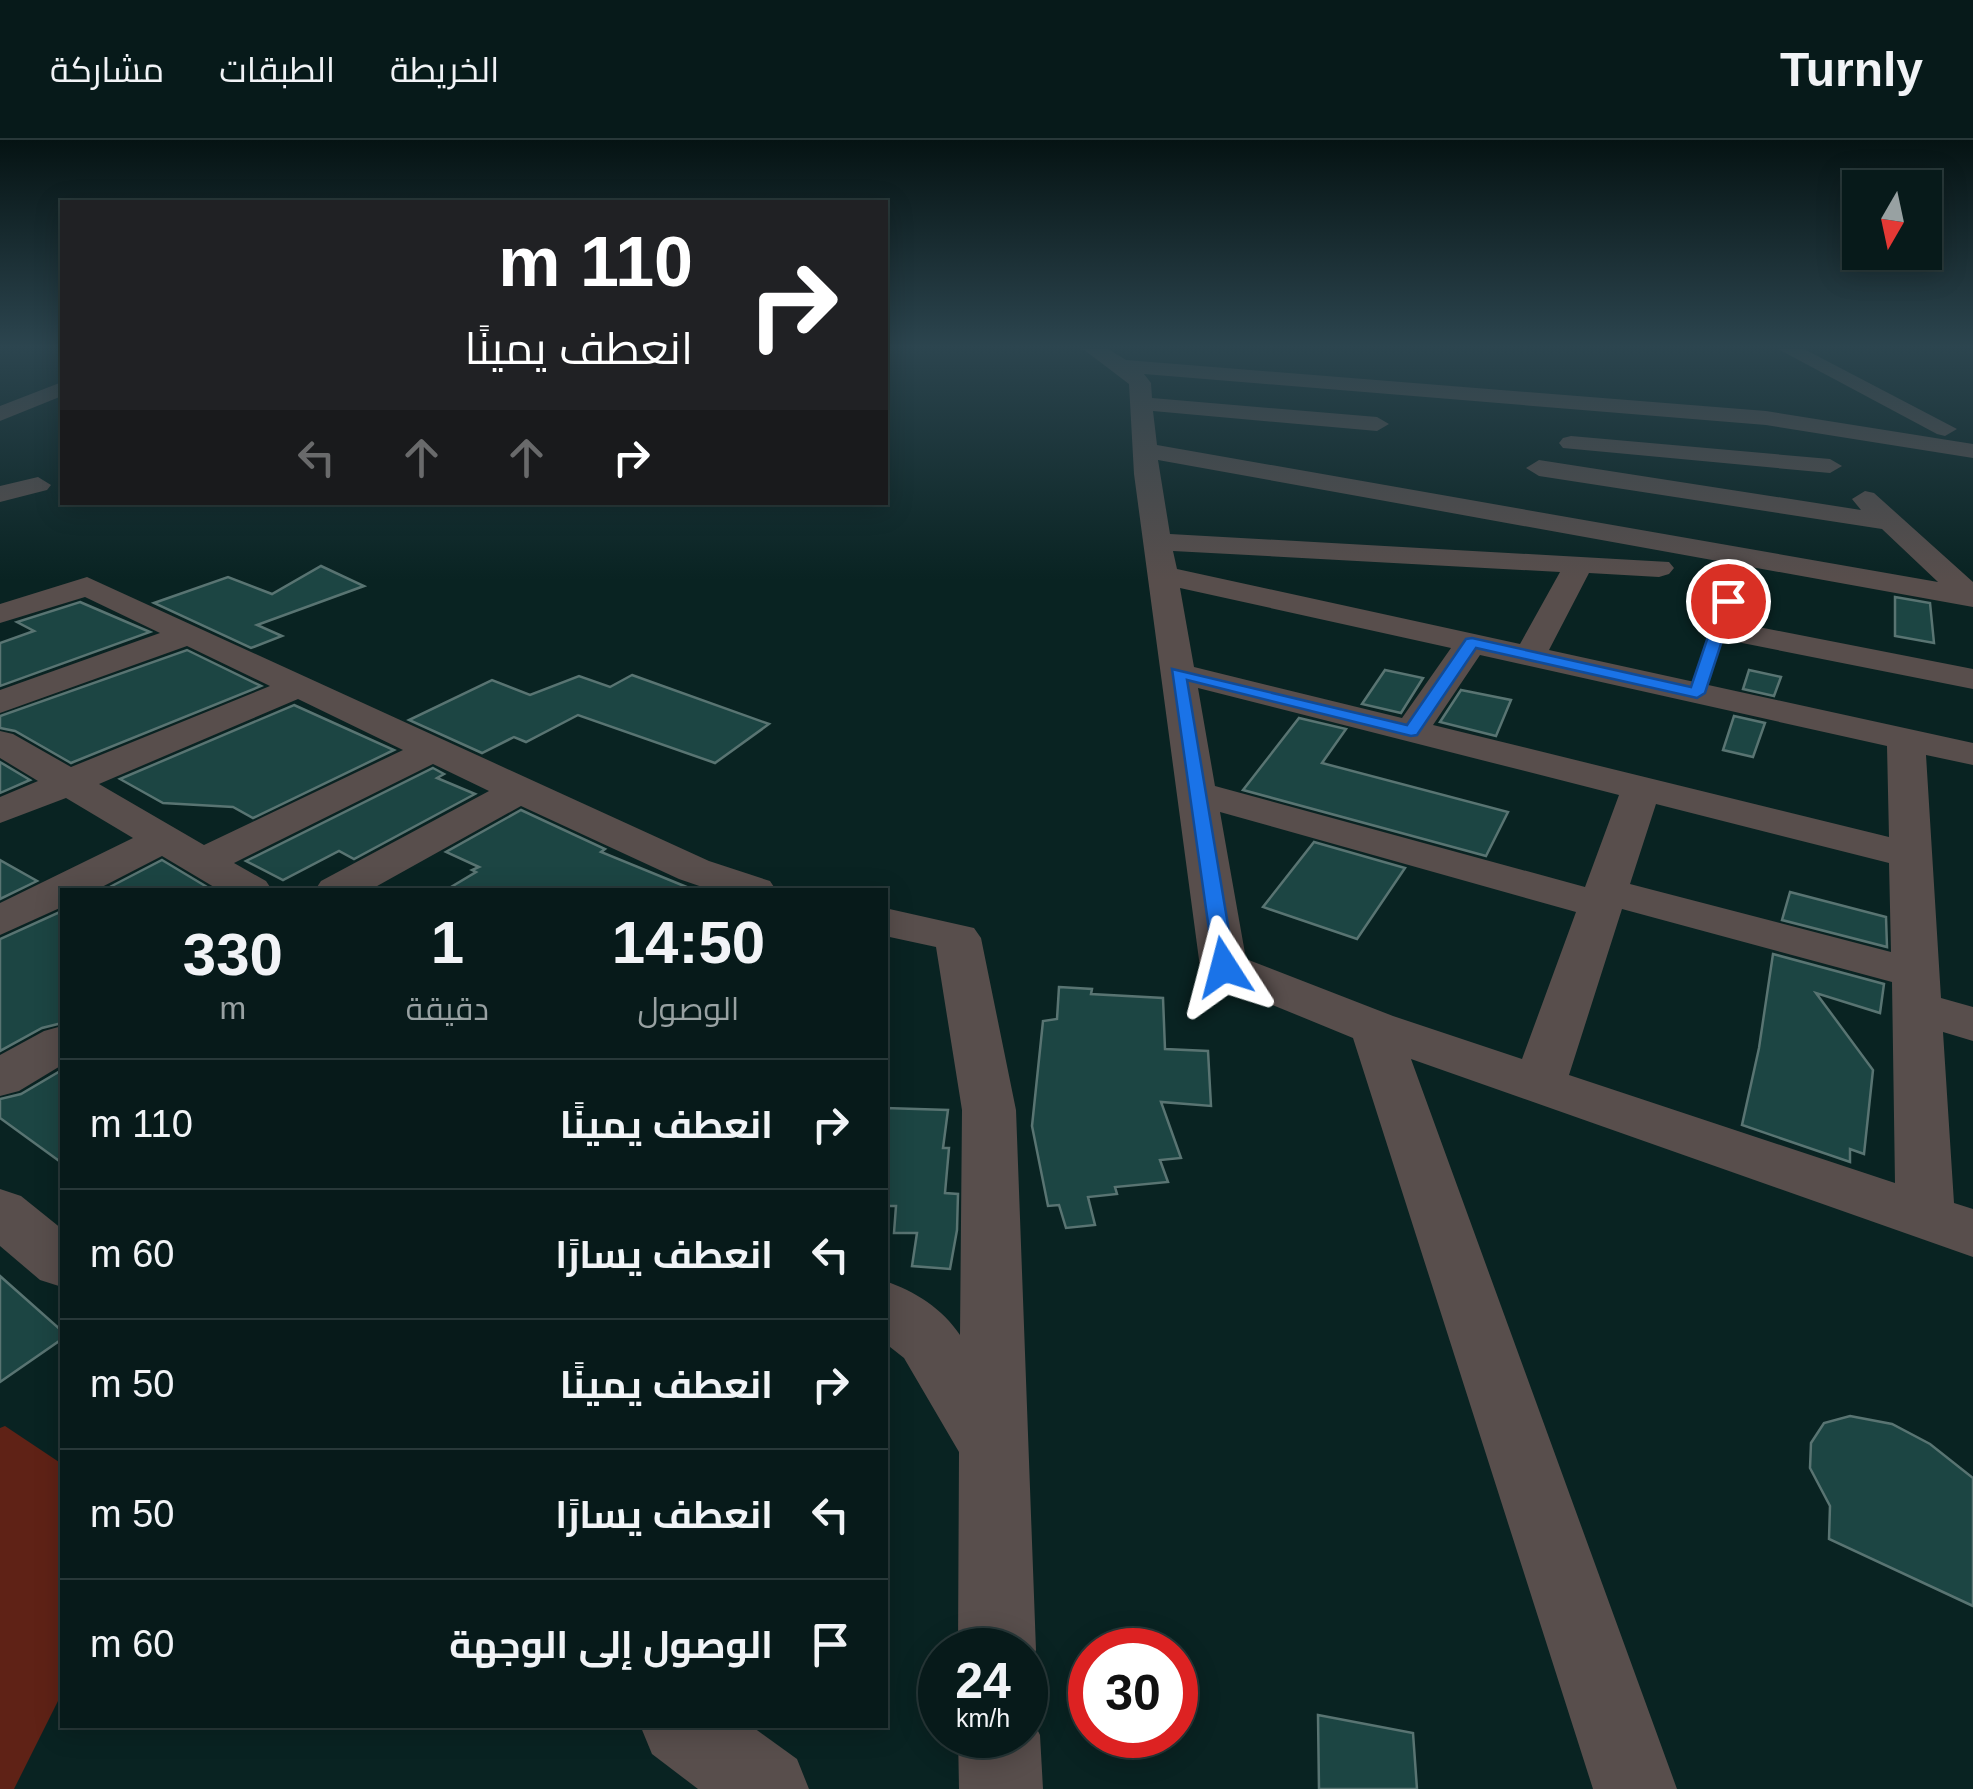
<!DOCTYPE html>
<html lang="ar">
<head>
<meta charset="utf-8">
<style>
  body { margin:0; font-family:Arial,Cairo,sans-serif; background:#152727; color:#f1f3f6; direction:rtl; height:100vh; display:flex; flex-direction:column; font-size:38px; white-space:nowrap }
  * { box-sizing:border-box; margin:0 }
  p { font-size:32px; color:#98a1a2 }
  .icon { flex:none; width:55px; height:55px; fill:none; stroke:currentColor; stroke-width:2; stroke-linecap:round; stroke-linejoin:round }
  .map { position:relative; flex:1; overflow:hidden; direction:ltr }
  .sheet { position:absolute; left:60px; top:748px; width:828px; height:840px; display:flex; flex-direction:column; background:#071a1a; border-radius:0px; box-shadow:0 5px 25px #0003,0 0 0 2px #283839; direction:rtl }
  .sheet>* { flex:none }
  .banner { position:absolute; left:60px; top:60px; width:828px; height:305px; border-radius:0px; box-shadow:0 5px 25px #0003,0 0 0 2px #283839; direction:rtl; background:#202124; color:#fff; overflow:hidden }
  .needle { width:65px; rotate:189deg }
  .fabs { position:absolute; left:1842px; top:30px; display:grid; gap:20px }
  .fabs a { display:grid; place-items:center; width:100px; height:100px; border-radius:0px; background:#071a1a; box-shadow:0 5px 25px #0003,0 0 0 2px #283839; font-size:50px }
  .speed { position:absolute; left:918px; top:1488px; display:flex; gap:20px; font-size:50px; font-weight:700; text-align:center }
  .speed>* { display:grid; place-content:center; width:130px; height:130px; border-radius:50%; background:#071a1a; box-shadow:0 5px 25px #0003,0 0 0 2px #283839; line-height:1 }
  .speed small { font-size:25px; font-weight:400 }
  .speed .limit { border:15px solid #d22; background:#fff; color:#111 }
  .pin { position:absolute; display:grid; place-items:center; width:85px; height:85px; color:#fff; margin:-42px; border:5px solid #fff; border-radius:50%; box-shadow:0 2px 10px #0007 }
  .me { position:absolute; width:110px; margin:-55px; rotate:351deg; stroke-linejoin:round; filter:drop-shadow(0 0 8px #0008) }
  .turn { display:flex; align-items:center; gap:35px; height:210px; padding:0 30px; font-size:45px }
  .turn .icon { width:130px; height:130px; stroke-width:2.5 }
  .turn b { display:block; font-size:70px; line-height:85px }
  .lanes { display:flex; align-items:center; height:95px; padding:0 30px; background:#0003; justify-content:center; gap:50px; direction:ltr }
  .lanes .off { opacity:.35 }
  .eta { display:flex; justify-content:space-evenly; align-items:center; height:170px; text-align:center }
  .eta b { font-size:60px; font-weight:800; line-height:70px }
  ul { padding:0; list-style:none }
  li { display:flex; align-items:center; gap:30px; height:130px; padding:0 30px; border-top:2px solid #283839 }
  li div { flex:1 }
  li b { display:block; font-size:38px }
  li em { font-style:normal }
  header { display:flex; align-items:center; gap:60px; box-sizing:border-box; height:140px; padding:0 50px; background:#071a1a; border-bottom:2px solid #283839 }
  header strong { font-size:48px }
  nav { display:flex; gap:55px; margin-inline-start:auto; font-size:35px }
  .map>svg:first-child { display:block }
</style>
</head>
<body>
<header>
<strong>Turnly</strong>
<nav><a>الخريطة</a><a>الطبقات</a><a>مشاركة</a></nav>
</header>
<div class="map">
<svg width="1973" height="1649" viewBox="0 0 1973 1649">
  <rect width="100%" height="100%" fill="#092322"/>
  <!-- green -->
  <polygon fill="#5f2216" points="5,1286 62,1324 62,1553 14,1649 0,1649 0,1288"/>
  <!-- building -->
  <g fill="#1c4543" stroke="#597472" stroke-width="2.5">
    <polygon points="321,426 364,446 257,485 282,496 251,508 154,463 228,437 272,454"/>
    <polygon points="1895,457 1930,463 1934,503 1895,496"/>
    <polygon points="80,462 150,492 0,546 0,503 34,491 17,482"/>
    <polygon points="187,510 261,546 71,623 15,591 0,588 0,576"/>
    <polygon points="1385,530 1423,538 1401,573 1362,564"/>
    <polygon points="1749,530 1781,537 1774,556 1743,549"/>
    <polygon points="632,535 769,584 715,623 578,575 526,602 514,597 482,613 409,580 492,540 530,555 579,536 610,547"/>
    <polygon points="1461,550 1511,560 1496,596 1440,582"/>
    <polygon points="294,565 394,610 253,678 233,667 163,663 120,639"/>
    <polygon points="1734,576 1765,583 1753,617 1723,610"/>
    <polygon points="1299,578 1346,589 1322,623 1508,672 1486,716 1243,650"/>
    <polygon points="0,622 30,640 0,653"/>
    <polygon points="433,628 444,634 437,638 475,654 354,719 339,711 283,740 246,721"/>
    <polygon points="521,670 605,709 601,712 694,750 446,750 476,732 472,730 479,727 446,712"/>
    <polygon points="1314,702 1405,728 1357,799 1263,767"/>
    <polygon points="0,720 37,741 0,759"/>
    <polygon points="162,720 212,750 104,750"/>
    <polygon points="1790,752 1886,777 1887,807 1782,780"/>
    <polygon points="62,771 62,883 42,888 0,911 0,799"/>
    <polygon points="1773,814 1884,844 1880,873 1816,853 1873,930 1864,1014 1850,1009 1850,1022 1742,985 1759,908"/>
    <polygon points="1059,847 1092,849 1091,854 1163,858 1165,909 1208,911 1211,966 1161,962 1181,1018 1160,1020 1168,1042 1115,1047 1117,1054 1088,1057 1095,1085 1066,1088 1059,1065 1048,1066 1032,986 1043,881 1057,879"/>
    <polygon points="62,930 62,1023 0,978 0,959 21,954"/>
    <polygon points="885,968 948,970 943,1008 949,1008 945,1053 958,1054 957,1090 950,1129 912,1126 917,1093 894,1093 896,1066 885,1066"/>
    <polygon points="0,1136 62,1191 62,1199 0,1242"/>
    <polygon points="1850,1276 1892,1284 1930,1304 1973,1338 1973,1466 1829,1399 1830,1366 1810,1328 1811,1303 1824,1283"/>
    <polygon points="1318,1575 1413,1593 1417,1649 1319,1649"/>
  </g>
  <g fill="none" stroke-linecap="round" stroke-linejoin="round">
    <!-- minor -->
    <g fill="#584e4c" fill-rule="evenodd">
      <path d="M1083,209h25l18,11 640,51 207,33v14l-207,-33 -622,-51 7,9 1,15 225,19 12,7 -12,7 -224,-20 4,34 781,137 -56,-53 -343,-53 -13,-8 13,-8 322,50 -9,-11 13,-8 9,2 99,89v25l-815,-147 12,74 499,28 5,6 -5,6 -10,3 -70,-4 -40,77 424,93v22l-47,-10 15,243 32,9v34l-30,-9 11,171 19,6v48l-562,-198 266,730h-84l-240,-751 -146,-60 -7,-11 -66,-493 -5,-90zM1173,411l387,21 -40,72 -343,-75zM1180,448l271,60 -49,70 -208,-51zM1480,515l407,91 2,91 -456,-112zM1198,548l421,107 -34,92 -370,-101zM1656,664l233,59 2,89 -261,-68zM1220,672l356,100 -54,147 -129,-43 -147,-57zM1622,769l270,73 3,201 -326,-108z"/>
      <polygon points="1778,209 1804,209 1957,289 1945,296 1937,294"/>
      <polygon points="62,242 62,256 0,281 0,266"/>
      <polygon points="1571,296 1830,319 1842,326 1830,333 1563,308 1559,303 1563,298"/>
      <polygon points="38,337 51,345 47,350 0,362 0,346"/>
      <path d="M87,437l622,284 61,20 6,9h-65l-32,-11 -158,-73 -151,84h-55l6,-9 168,-90 -56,-27 -199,99 32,18 6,9h-53l-57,-34 -66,34h-34v17l-62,28v-32l133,-65 -67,-40 -66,25v-26l38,-16 -38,-23v-27l13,3 58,33 199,-81 -83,-40 -187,67v-23l160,-57 -75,-36 -85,26v-19zM298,559l105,51 -199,95 -105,-61z"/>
      <polygon points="1718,479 1973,529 1973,549 1707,496 1702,489 1707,482"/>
      <path d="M885,768l89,20 7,10 35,172 20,540 -11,27v-27h-67l1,-198 -55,-94 -19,-15v-62c30,10 58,28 75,54l2,-225 -26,-163 -51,-11z"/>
      <polygon points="62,886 62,925 19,951 0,956 0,915 44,891"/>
      <polygon points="0,1049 21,1056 62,1089 62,1147 40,1140 0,1106"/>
      <polygon points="1025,1565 1040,1595 1043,1649 959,1649 958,1595 1025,1595"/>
      <polygon points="640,1585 750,1585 797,1619 809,1649 698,1649 652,1614"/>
    </g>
  </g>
  <!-- sky -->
  <linearGradient id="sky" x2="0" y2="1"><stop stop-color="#051313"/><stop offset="0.47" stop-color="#2c454f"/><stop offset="1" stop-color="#2c454f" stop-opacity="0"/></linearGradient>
  <rect width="1973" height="440" fill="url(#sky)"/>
  <!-- route -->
  <polygon fill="#1a73e8" stroke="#114b97" stroke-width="2.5" points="1728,456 1735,461 1705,553 1697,558 1476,508 1417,595 1411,596 1187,540 1235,827 1224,834 1215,832 1172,529 1407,585 1466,499 1472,498 1691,547 1720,461"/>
</svg>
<div class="fabs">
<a><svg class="needle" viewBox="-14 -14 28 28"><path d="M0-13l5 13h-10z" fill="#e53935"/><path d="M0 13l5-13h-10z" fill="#98a1a2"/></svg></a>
</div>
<div class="speed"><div>24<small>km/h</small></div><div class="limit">30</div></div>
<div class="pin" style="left:1728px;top:461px;background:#d93025"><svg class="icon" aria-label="arrive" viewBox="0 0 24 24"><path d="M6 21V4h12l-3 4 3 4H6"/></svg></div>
<svg class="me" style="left:1224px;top:827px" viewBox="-20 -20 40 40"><path d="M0-17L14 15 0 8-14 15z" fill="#1a73e8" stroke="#fff" stroke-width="4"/></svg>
<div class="banner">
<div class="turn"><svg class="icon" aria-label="right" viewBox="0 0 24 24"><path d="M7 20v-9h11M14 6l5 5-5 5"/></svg><div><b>110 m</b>انعطف يمينًا</div></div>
<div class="lanes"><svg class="icon off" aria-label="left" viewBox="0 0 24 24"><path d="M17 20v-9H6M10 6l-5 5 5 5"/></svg><svg class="icon off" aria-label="ahead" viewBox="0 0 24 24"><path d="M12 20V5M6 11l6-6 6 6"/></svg><svg class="icon off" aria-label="ahead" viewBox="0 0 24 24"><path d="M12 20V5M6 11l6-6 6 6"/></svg><svg class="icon" aria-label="right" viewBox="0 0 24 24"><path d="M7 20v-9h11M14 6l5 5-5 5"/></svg></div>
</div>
<section class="sheet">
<div class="eta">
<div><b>14:50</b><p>الوصول</p></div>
<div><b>1</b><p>دقيقة</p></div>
<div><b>330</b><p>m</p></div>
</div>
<ul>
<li><svg class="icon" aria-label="right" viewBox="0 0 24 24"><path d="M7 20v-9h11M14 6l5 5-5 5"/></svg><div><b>انعطف يمينًا</b></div><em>110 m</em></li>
<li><svg class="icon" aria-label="left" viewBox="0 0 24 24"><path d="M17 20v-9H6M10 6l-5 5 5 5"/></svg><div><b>انعطف يسارًا</b></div><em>60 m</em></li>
<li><svg class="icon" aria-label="right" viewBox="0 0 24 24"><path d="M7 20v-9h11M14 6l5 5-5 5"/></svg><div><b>انعطف يمينًا</b></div><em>50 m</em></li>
<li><svg class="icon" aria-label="left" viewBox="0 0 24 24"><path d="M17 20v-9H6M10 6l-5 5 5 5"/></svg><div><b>انعطف يسارًا</b></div><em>50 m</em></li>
<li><svg class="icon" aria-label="arrive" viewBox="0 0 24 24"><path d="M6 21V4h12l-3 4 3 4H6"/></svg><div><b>الوصول إلى الوجهة</b></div><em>60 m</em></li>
</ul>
</section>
</div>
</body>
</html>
